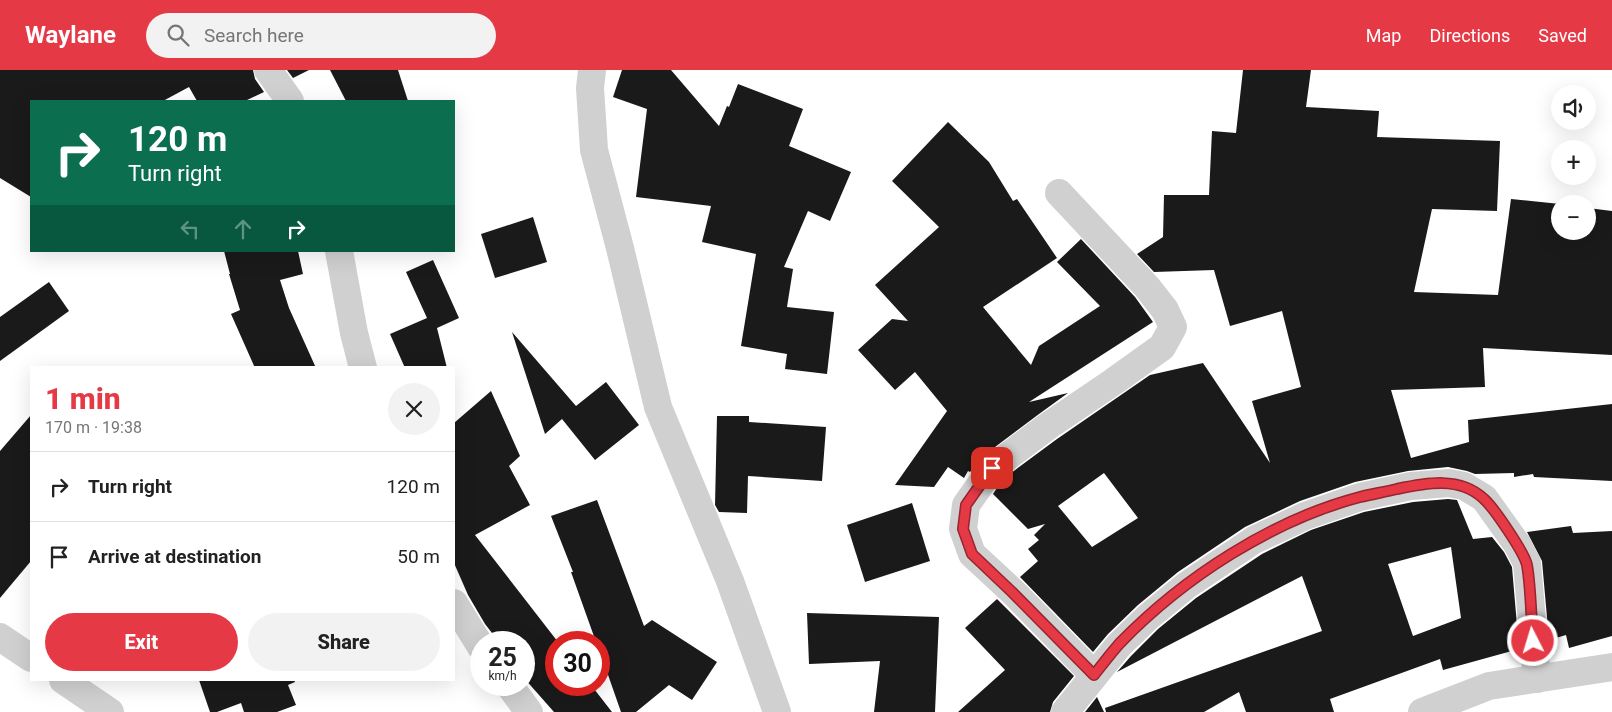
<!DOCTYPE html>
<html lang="en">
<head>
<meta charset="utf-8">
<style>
  body { margin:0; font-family:Roboto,sans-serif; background:#f2f2f2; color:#222; height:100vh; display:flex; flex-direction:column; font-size:19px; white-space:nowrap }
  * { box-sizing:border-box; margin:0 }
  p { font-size:16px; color:#767676 }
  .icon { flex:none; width:28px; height:28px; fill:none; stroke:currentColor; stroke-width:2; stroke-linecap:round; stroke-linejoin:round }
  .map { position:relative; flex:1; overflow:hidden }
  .side { position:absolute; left:30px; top:296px; width:425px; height:315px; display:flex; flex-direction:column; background:#fff; border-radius:0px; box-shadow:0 5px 20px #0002 }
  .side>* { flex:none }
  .hud { position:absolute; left:30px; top:30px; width:425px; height:152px; border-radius:0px; box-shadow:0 5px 20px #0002; background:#0b6e4f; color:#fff; overflow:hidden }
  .tools { position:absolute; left:1551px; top:15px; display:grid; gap:10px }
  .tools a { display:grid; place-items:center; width:45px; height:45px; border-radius:50%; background:#fff; box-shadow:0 5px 20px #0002; font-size:25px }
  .speed { position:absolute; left:470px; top:561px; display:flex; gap:10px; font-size:25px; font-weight:700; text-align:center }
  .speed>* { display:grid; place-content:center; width:65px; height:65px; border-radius:50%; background:#fff; box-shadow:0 5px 20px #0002; line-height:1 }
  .speed small { font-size:12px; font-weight:400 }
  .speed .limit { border:8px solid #d22; background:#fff; color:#111 }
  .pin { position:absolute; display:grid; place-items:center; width:42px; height:42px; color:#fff; margin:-21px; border-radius:10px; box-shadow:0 2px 8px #0006 }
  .me { position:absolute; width:55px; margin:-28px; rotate:355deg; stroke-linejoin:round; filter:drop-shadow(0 0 4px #0008) }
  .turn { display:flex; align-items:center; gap:18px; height:105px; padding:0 15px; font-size:22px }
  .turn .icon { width:65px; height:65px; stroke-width:2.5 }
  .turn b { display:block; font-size:35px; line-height:42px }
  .lanes { display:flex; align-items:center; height:48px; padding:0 15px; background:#0003; justify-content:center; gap:25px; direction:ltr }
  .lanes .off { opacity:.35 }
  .round { display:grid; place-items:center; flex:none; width:52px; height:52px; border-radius:26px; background:#f2f2f2 }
  .head { display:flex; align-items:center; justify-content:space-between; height:85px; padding:0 15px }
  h1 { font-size:30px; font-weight:800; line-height:38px; color:#e63946 }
  .button { display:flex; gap:10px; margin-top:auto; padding:10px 15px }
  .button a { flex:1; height:58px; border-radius:30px; background:#e63946; color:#fff; font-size:20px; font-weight:800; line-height:58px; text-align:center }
  .button a+a { background:#f2f2f2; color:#222 }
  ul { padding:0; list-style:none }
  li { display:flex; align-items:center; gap:15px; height:70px; padding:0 15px; border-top:1px solid #e0e0e0 }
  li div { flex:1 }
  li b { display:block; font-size:19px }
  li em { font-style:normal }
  header { display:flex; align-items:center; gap:30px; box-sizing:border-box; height:70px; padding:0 25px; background:#e63946; color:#fff }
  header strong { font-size:24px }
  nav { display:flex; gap:28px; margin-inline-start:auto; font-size:18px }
  .search { width:350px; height:45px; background:#f2f2f2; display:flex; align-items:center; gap:12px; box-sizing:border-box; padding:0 18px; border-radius:28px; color:#767676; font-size:19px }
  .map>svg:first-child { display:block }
</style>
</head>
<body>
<header>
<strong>Waylane</strong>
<div class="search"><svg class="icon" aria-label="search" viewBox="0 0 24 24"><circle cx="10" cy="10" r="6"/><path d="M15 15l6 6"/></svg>Search here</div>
<nav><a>Map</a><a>Directions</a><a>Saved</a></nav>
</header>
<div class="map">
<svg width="1612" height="642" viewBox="0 0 1612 642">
  <rect width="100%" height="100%" fill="#fff"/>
  <!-- building -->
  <g fill="#1a1a1a" fill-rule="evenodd">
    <polygon points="0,0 253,0 255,9 264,22 245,31 197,31 189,17 163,31 31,31 31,127 0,108"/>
    <polygon points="287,0 309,0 293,8"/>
    <polygon points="330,0 398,0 408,31 346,31"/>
    <polygon points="622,0 671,0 719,56 727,36 729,37 738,14 803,39 789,76 851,102 830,151 808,141 784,197 793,199 787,237 834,242 827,304 785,299 787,284 741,276 756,184 702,172 711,136 636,127 647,39 613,27"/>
    <path d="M1243,0h68l-5,37 73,4 -2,26 123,4 -3,70 -65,-2 -18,83 84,3 13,-96 49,5v27h28v-23l24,3v144l-129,-7 2,39 -94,3 20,68 58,-16 -1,-22 144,-16v77l-78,-4 -1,-3 -19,3v-4l-39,1 -8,-3 -19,-4 -40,4 -53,11 -55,19 -55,26 -67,45 -40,33 -30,29 -15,18 -73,-75 18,-16 -10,-12 11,-9 -5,-5 11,-11 -17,5 -35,-35 10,-15 54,-40 93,-64 53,-12 67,100 -18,-62 49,-14 -19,-76 -52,15 -16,-56 -60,2 -17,-18 26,-17 1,-42h45l3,-64 24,2zM1104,403l34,45 -46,29 -34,-41z"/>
    <polygon points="948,52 989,92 1013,131 1017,129 1057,188 983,237 1031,295 1039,276 1100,236 1057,192 1081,169 1135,227 1153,252 1029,332 1068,323 1039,344 983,386 970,402 968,401 964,408 948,397 934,417 895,415 947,341 915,302 895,320 858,280 892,249 908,251 875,215 939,157 892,111"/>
    <polygon points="533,147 547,192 495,208 481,164"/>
    <polygon points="224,181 298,181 303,204 280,210 289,238 316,298 255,298 231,244 240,240 229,204 230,204"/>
    <polygon points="433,190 459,248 437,258 447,298 405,298 390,264 427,248 406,202"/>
    <polygon points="49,212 69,241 0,291 0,247"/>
    <polygon points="512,262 576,336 606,312 639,355 595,390 562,349 545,364"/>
    <polygon points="491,321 520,386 509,396 530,435 475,465 558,572 556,572 556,615 591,615 612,642 554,642 524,608 524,572 499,572 485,554 468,525 454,493 454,353"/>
    <polygon points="31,345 31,491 0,528 0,381"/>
    <polygon points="717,346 749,346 749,352 826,357 822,411 748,406 747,443 719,442 715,435"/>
    <path d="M1448,429l9,1 16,39 19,-2 12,15 8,15 7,82 -76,21 -3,-11 -110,40 4,13h-88l-7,-20 -35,20h-98l-1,-4 217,-77 -20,-55 -185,96 14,-16 27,-27 38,-31 66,-44 49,-24 53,-18 49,-10zM1451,477l10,71 -48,18 -25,-72z"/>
    <polygon points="597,430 644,556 652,550 717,592 692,630 669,615 636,642 621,642 599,579 599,572 596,572 571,502 573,502 551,446"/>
    <polygon points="912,433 930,491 865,512 847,455"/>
    <polygon points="1571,456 1573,463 1612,461 1612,566 1569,578 1566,565 1549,570 1542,491 1527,462"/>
    <polygon points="997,529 1074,606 1053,632 1050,642 958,642 1005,600 965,558"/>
    <polygon points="807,543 939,547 935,642 874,642 880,591 809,594"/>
    <polygon points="199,610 294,610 295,612 288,615 296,635 277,642 244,642 241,633 217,642 210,642"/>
    <polygon points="1097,627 1104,642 1085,642"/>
  </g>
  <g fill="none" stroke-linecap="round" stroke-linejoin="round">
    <!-- minor -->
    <g stroke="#d0d0d0" stroke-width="28">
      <polyline points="268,0 290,31"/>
      <polyline points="592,0 590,18 594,80 620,178 658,337 730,511 777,642"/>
      <polyline points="1059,123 1147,217 1165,240 1173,257 1162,277 1113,312 1048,356 992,398 966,435 963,459 972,484 1013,522 1094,605"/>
      <polyline points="339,181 354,263 363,298"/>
      <polyline points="454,533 481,577"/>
      <polyline points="0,567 31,588"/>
      <polyline points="63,610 110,642"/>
      <polyline points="509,615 529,642"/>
      <polyline points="1065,642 1119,575 1148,547 1187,515 1254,470 1305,446 1360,427 1411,416 1449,413 1464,416 1484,428 1517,474 1527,493 1537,609"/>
      <polyline points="1422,642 1489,616 1612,597"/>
    </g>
  </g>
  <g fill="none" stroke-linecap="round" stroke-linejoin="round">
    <!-- route casing -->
    <g stroke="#96252e" stroke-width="12">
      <path id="route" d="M992,398l-26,37 -3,24 9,25 40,38 82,83c8,-10 17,-22 26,-32 63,-65 152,-123 240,-146 12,-3 25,-5 37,-8 29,-6 63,-13 87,10 10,9 40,53 43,66 4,23 4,52 6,76"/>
    </g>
    <!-- route -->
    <use href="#route" stroke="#e63946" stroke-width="9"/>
  </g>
</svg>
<div class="tools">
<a><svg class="icon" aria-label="sound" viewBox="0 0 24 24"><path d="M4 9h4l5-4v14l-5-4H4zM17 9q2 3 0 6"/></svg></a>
<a>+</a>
<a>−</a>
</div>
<div class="speed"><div>25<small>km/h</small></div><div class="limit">30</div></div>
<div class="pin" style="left:992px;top:398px;background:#d93025"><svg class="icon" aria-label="arrive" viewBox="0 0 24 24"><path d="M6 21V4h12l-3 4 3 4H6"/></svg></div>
<svg class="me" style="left:1533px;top:571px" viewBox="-20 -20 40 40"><circle r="17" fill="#e63946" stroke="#fff" stroke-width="3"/><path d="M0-11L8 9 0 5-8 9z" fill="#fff"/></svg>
<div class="hud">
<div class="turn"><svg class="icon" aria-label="right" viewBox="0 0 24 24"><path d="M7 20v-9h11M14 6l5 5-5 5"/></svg><div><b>120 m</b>Turn right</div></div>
<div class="lanes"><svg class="icon off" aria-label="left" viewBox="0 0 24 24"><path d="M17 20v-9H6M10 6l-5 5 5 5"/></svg><svg class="icon off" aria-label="ahead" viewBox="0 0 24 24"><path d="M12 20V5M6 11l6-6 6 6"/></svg><svg class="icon" aria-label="right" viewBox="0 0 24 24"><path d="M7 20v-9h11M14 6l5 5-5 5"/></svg></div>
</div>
<section class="side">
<div class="head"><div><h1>1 min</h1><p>170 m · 19:38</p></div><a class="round"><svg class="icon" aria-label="close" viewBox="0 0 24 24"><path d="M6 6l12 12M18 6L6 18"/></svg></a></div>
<ul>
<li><svg class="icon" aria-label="right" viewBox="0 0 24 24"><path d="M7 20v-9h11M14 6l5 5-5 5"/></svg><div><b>Turn right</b></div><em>120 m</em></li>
<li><svg class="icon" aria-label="arrive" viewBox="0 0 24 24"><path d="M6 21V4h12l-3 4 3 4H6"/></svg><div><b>Arrive at destination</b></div><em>50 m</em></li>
</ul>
<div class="button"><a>Exit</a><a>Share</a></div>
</section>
</div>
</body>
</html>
